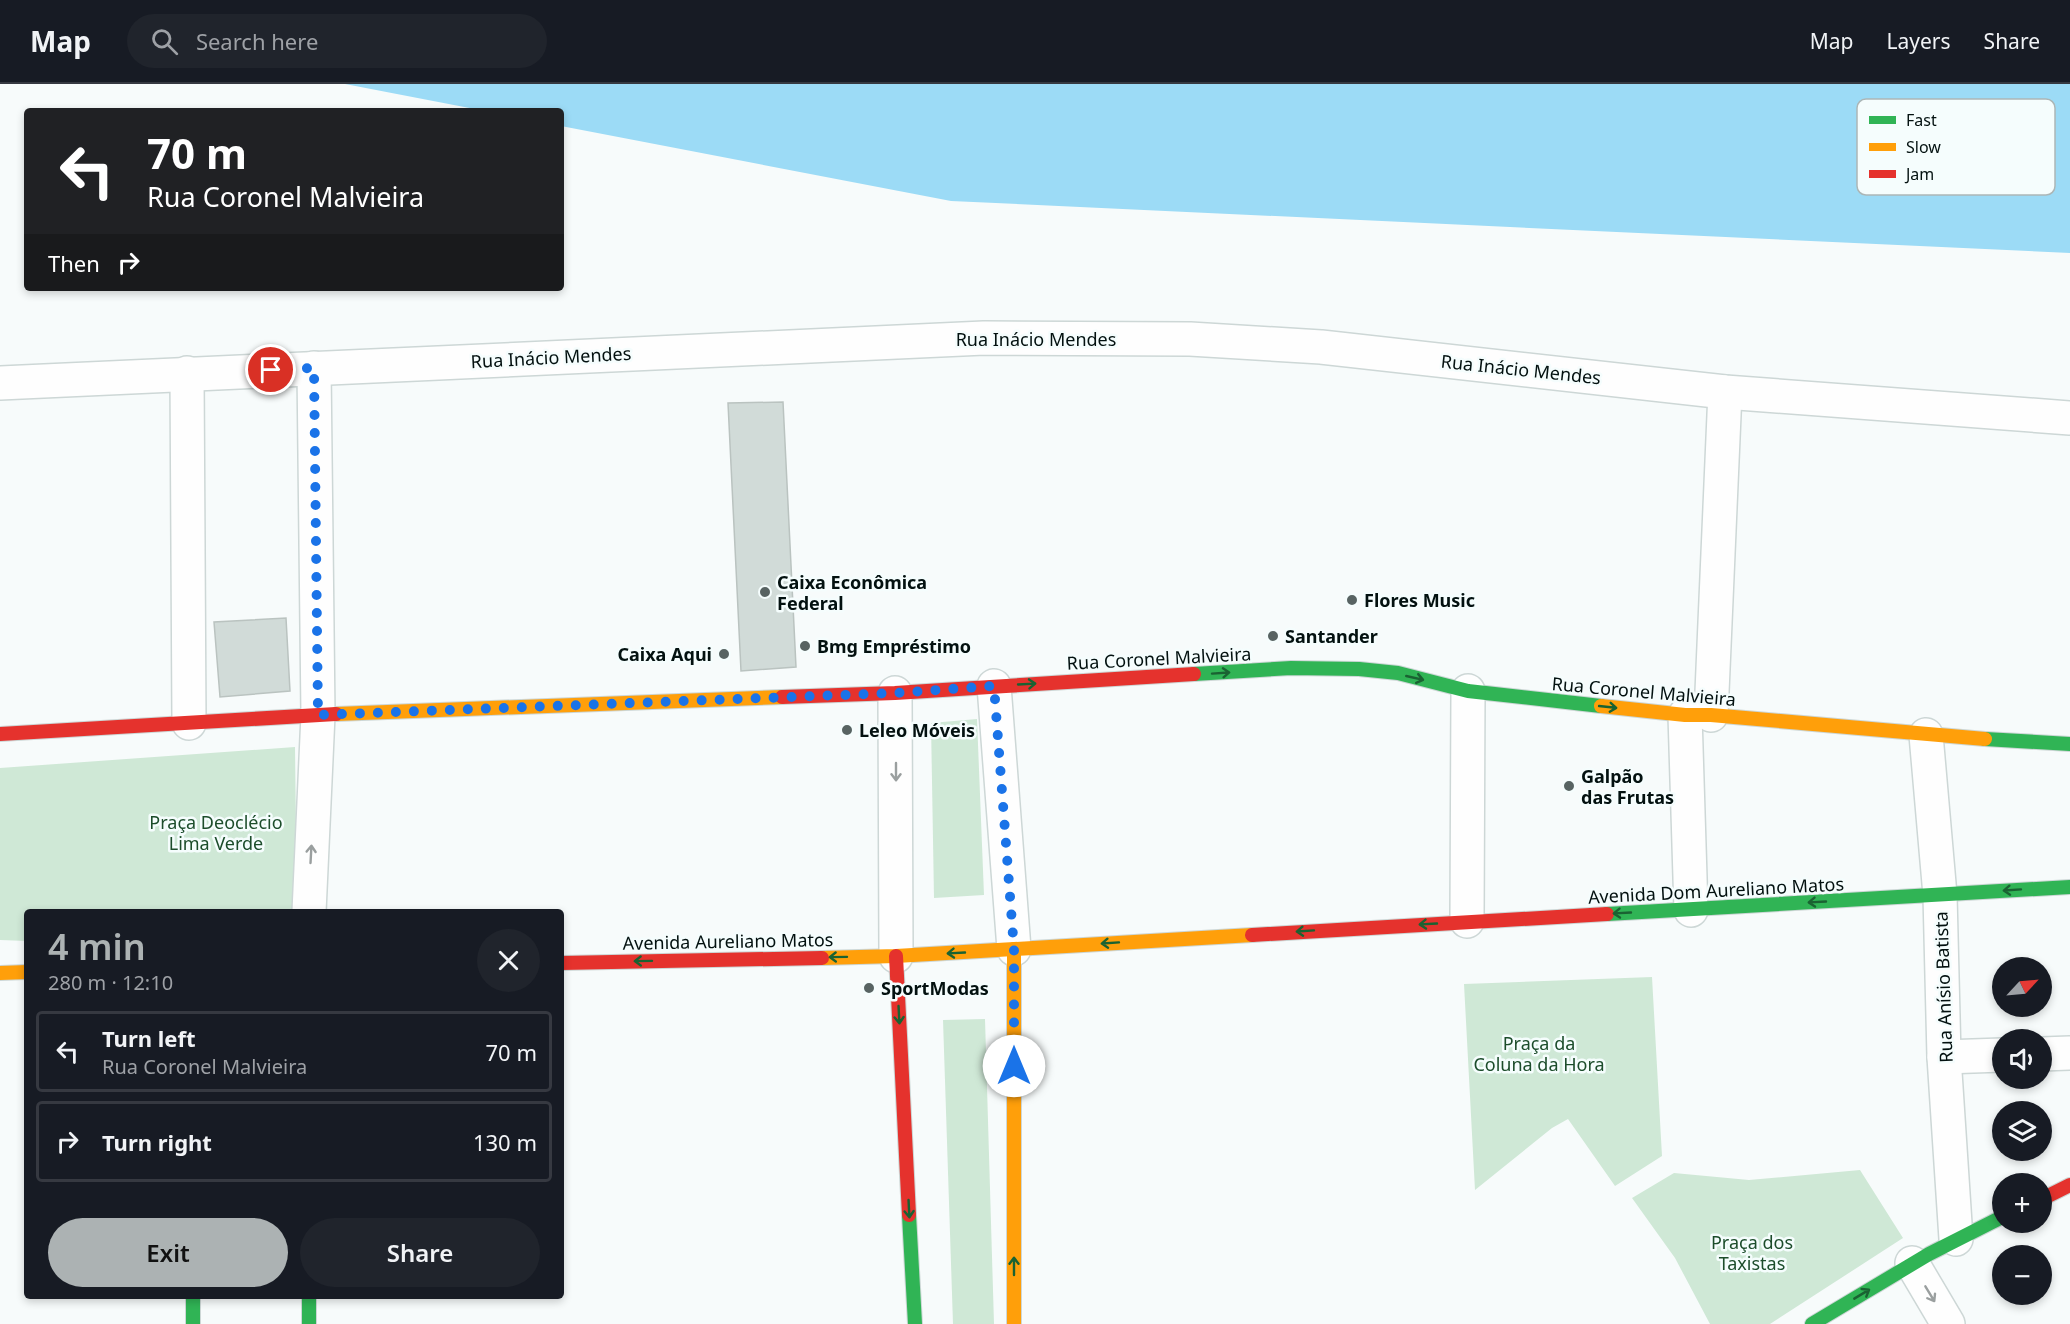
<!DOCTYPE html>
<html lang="en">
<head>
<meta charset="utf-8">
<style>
  body { margin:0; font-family:"Noto Sans",sans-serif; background:#20242c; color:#f1f3f6; height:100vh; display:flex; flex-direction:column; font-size:22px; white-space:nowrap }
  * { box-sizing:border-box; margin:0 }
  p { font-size:20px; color:#9ea1a6 }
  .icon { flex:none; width:33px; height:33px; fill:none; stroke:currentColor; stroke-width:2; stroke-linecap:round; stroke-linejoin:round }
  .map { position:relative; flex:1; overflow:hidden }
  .drawer { position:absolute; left:24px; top:825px; width:540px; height:390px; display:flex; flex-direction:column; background:#171b24; border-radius:6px; box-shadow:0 3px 9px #0003 }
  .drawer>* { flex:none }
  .guide { position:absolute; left:24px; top:24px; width:540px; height:183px; border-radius:6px; box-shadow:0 3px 9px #0003; background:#202124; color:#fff; overflow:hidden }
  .needle { width:39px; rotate:64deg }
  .tools { position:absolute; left:1992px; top:873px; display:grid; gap:12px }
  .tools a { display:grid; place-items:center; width:60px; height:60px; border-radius:50%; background:#171b24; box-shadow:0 3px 9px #0003; font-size:30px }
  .pin { position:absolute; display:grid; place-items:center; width:51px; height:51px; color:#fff; margin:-26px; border:3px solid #fff; border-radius:50%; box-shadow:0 2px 6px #0007 }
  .me { position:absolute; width:66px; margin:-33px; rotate:0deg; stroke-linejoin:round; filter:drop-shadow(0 0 4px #0008) }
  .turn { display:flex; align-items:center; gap:21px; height:126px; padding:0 24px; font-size:27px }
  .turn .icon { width:78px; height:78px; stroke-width:2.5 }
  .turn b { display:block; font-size:42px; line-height:51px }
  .then { display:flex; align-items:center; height:57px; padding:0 24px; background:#0003; gap:12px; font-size:22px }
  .round { display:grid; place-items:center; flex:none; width:63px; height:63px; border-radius:32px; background:#20242c }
  .overview { display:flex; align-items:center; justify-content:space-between; height:102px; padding:0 24px }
  h1 { font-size:36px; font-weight:600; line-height:45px; color:#acb2b3 }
  .cta { display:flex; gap:12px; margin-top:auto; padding:12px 24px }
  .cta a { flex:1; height:69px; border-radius:36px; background:#acb2b3; color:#111; font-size:24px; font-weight:600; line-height:69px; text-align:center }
  .cta a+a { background:#20242c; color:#f1f3f6 }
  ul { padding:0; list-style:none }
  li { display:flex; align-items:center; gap:18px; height:81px; margin:0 12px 9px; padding:0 12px; border:3px solid #363941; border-radius:6px }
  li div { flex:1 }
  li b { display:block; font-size:22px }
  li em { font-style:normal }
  header { display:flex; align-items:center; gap:36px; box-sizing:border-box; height:84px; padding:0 30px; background:#171b24; border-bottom:2px solid #363941 }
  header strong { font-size:28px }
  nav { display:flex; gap:33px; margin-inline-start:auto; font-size:21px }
  .search { width:420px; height:54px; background:#20242c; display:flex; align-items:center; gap:15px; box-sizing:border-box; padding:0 21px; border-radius:33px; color:#9ea1a6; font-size:22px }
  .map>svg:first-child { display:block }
</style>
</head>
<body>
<header>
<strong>Map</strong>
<div class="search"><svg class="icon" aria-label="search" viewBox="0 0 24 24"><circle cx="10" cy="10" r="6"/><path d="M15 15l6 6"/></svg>Search here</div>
<nav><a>Map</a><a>Layers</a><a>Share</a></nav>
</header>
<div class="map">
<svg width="2070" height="1240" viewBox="0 0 2070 1240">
  <rect width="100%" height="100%" fill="#f7fbfb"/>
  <!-- green -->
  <g fill="#cfe8d6">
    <polygon points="977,635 984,811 934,814 931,639"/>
    <polygon points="295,663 297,828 27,828 27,857 0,856 0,684"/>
    <polygon points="1652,893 1662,1072 1615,1102 1568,1035 1552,1044 1475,1106 1464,900"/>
    <polygon points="985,935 994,1240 953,1240 943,936"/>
    <polygon points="1860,1086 1903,1154 1770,1240 1710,1240 1675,1174 1632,1114 1674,1089 1749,1096"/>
  </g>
  <!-- water -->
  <polygon fill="#9cdbf6" points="345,0 2070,0 2070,169 951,117 561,42 561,27 485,27"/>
  <!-- building -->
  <g fill="#d1dbd8" stroke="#bac3c0" stroke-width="1.5">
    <polygon points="783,318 796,583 741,587 728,319"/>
    <polygon points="286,534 290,607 220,613 214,538"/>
  </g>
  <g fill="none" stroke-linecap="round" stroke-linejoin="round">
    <!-- street casing -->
    <g stroke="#cdd7d6" stroke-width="36">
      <g id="street">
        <polyline points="187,289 189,639"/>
        <polyline points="0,299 984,254 1190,255 1321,263 1725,308 2070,334"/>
        <polyline points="994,602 1014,865"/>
        <polyline points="895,609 896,872"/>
        <polyline points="1685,631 1691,826"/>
        <polyline points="1711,631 1725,308"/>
        <polyline points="1926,651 1940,811 1944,973 1956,1155"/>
        <polyline points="309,828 318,631 314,284"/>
        <polyline points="1467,837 1468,607"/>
        <polyline points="2042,970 2070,969"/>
        <polyline points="1944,973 2002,971"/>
        <polyline points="1912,1179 1948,1240"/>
      </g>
    </g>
    <!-- fast casing -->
    <g stroke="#cdd7d6" stroke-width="16">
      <g id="fast">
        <polyline points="1194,590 1291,584 1359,585 1398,589 1468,607 1601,622"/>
        <polyline points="1985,655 2070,660"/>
        <polyline points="1607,830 2070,803"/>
        <polyline points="909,1131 915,1240"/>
        <polyline points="193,1212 193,1240"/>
        <polyline points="309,1212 309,1240"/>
        <polyline points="1812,1240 1929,1170 2002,1133"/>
      </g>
    </g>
    <!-- slow casing -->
    <g stroke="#cdd7d6" stroke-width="16">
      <g id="slow">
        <polyline points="1601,622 1685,631 1711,631 1985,655"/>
        <polyline points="336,630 782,613"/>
        <polyline points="1014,865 1014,1240"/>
        <polyline points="822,874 896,872 1252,851"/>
        <polyline points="0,889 27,888"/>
      </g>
    </g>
    <!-- jam casing -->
    <g stroke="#cdd7d6" stroke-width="16">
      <g id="jam">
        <polyline points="782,613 895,609 1194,590"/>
        <polyline points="0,650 336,630"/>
        <polyline points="1252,851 1607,830"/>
        <polyline points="896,872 909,1131"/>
        <polyline points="561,879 822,874"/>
        <polyline points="2042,1115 2070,1101"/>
      </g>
    </g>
    <!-- street -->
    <use href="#street" stroke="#fefefe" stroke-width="33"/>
    <!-- fast -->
    <use href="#fast" stroke="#30b455" stroke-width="14"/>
    <!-- slow -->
    <use href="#slow" stroke="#ff9f0a" stroke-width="14"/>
    <!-- jam -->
    <use href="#jam" stroke="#e5322d" stroke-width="14"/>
  </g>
  <!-- one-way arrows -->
  <defs><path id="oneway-shaft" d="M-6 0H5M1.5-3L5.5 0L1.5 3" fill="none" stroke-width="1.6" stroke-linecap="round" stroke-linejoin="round" transform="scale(1.5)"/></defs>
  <g stroke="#1a6232">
    <use href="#oneway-shaft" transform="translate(1221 589) rotate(-4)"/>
    <use href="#oneway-shaft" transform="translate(1415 594) rotate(13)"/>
    <use href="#oneway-shaft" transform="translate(1027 600) rotate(-3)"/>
    <use href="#oneway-shaft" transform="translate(1608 623) rotate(6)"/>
    <use href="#oneway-shaft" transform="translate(2012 806) rotate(176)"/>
    <use href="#oneway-shaft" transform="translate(1817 818) rotate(177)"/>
    <use href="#oneway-shaft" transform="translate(1622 829) rotate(177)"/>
    <use href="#oneway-shaft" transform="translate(1428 840) rotate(177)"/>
    <use href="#oneway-shaft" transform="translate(1305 847) rotate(176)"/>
    <use href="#oneway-shaft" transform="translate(1110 859) rotate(176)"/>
    <use href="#oneway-shaft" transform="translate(956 869) rotate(177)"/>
    <use href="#oneway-shaft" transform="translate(838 873) rotate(179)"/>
    <use href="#oneway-shaft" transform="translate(643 877) rotate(179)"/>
    <use href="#oneway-shaft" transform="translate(899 931) rotate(87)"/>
    <use href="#oneway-shaft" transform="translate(909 1125) rotate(87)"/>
    <use href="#oneway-shaft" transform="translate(1014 1182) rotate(-90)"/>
    <use href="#oneway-shaft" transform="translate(1862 1210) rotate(-31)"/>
  </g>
  <g stroke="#9a9f9f">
    <use href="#oneway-shaft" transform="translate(896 688) rotate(90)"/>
    <use href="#oneway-shaft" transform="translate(311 770) rotate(-87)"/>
    <use href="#oneway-shaft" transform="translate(1930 1210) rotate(59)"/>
  </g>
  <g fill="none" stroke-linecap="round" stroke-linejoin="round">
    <!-- route -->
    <polyline stroke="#1a73e8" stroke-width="10" stroke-dasharray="0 18" points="271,286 314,284 318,631 895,609 994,602 1014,865 1014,982"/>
  </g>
  <!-- markers -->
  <g fill="#586362" stroke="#f5fdfd" stroke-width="2">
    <circle cx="765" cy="508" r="6"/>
    <circle cx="1352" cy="516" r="6"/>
    <circle cx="1273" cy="552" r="6"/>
    <circle cx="805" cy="562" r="6"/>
    <circle cx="724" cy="570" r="6"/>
    <circle cx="847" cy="646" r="6"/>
    <circle cx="1569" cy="702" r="6"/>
    <circle cx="869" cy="904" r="6"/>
  </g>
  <g text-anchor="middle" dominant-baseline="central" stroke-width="5" stroke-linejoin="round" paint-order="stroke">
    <!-- street labels -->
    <g font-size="18" fill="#031110" stroke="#f5fdfd">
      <text x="1036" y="255">Rua Inácio Mendes</text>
      <text transform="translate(551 273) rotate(-3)">Rua Inácio Mendes</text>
      <text transform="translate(1521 285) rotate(6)">Rua Inácio Mendes</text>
      <text transform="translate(1159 574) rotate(-3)">Rua Coronel Malvieira</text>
      <text transform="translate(1644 607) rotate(5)">Rua Coronel Malvieira</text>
      <text transform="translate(1716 806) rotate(-3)">Avenida Dom Aureliano Matos</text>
      <text transform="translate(728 857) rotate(-1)">Avenida Aureliano Matos</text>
      <text transform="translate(1943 903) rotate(-92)">Rua Anísio Batista</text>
    </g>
    <!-- poi labels -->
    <g font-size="18" font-weight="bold" fill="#031110" stroke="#f5fdfd" text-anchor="start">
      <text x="777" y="498">Caixa Econômica<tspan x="777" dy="21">Federal</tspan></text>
      <text x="1364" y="516">Flores Music</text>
      <text x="1285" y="552">Santander</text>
      <text x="817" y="562">Bmg Empréstimo</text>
      <text x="712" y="570" text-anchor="end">Caixa Aqui</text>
      <text x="859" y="646">Leleo Móveis</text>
      <text x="1581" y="692">Galpão<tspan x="1581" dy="21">das Frutas</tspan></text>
      <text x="881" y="904">SportModas</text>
    </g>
    <!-- park labels -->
    <g font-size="18" fill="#1c4d2b" stroke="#f5fdfd">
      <text x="216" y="738">Praça Deoclécio<tspan x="216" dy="21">Lima Verde</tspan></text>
      <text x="1539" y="959">Praça da<tspan x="1539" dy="21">Coluna da Hora</tspan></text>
      <text x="1752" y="1158">Praça dos<tspan x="1752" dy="21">Taxistas</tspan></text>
    </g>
  </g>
  <!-- legend -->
  <rect x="1857" y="15" width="198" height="96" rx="9" fill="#f5fdfd" stroke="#acb6b6" stroke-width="1.5"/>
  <rect x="1869" y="32" width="27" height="8" fill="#30b455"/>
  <rect x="1869" y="59" width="27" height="8" fill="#ff9f0a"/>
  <rect x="1869" y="86" width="27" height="8" fill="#e5322d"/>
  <g font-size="16" fill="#031110">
    <text x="1906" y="42">Fast</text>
    <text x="1906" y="69">Slow</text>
    <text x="1906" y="96">Jam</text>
  </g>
</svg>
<div class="tools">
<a><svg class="needle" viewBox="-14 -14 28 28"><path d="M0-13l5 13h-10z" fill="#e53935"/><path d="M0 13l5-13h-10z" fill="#9ea1a6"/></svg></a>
<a><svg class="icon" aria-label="sound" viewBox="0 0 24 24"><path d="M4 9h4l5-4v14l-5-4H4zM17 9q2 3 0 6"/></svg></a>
<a><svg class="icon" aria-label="layers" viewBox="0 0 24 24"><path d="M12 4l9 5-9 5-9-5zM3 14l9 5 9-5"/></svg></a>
<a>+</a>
<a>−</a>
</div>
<div class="pin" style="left:271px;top:286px;background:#d93025"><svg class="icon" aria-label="arrive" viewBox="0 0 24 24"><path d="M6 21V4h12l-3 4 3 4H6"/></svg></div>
<svg class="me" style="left:1014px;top:982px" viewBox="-20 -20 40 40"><circle r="19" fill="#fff"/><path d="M0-13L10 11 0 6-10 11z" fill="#1a73e8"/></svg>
<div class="guide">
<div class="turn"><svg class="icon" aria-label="left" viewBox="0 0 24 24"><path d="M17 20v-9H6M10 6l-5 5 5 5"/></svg><div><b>70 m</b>Rua Coronel Malvieira</div></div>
<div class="then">Then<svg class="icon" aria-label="right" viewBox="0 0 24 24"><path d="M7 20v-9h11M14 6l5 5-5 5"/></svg></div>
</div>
<section class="drawer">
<div class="overview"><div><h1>4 min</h1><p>280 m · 12:10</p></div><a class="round"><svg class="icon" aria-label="close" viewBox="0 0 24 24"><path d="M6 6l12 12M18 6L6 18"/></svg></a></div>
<ul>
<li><svg class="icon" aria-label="left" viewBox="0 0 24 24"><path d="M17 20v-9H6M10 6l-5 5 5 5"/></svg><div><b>Turn left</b><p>Rua Coronel Malvieira</p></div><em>70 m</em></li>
<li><svg class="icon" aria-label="right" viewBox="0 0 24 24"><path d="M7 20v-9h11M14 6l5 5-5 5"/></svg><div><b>Turn right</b></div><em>130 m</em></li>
</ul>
<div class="cta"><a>Exit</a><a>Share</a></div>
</section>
</div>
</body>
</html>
